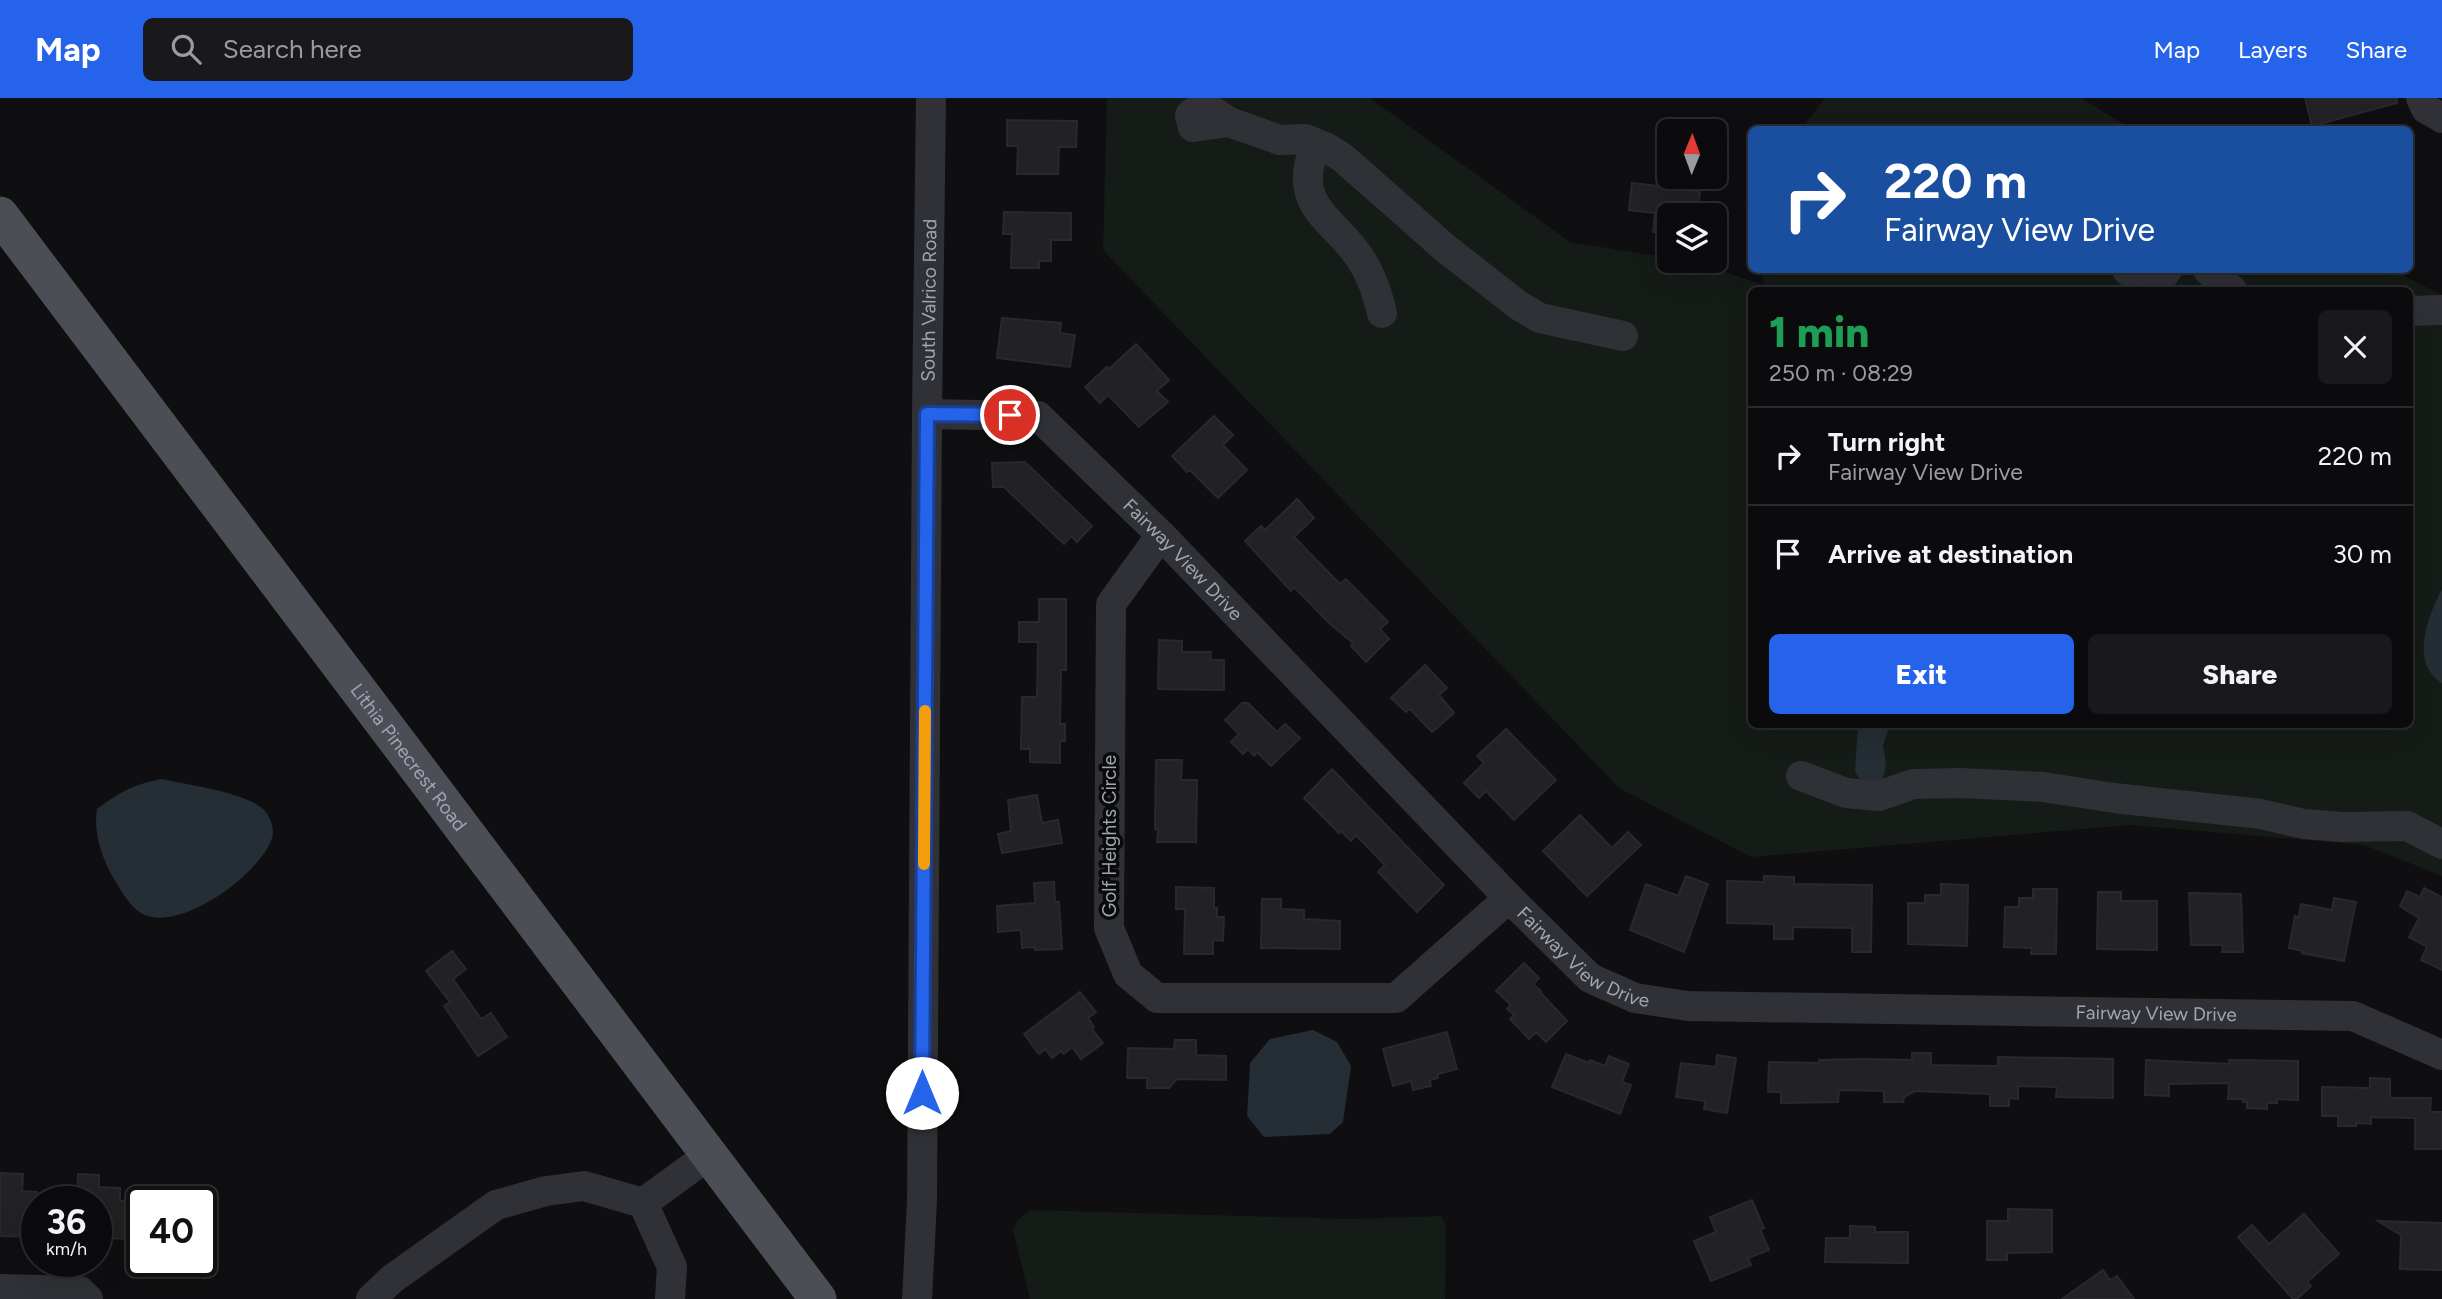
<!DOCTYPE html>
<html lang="en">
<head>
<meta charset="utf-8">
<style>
  body { margin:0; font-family:Figtree,sans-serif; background:#19191b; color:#f1f3f6; height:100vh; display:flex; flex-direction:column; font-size:26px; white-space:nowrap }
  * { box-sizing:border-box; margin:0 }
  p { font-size:23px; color:#9a9b9d }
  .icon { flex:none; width:38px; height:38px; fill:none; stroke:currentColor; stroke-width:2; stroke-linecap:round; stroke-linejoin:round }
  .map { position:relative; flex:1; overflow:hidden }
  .sheet { position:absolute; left:1748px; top:189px; width:665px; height:441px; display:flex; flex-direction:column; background:#0b0b0d; border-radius:10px; box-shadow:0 7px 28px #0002,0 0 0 2px #2b2b2e }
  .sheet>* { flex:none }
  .banner { position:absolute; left:1748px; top:28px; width:665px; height:147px; border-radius:10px; box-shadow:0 7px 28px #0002,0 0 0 2px #2b2b2e; background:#1a4fa0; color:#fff; overflow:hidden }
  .needle { width:46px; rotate:1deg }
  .tools { position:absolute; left:1657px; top:21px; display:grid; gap:14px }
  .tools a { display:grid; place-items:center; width:70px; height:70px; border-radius:10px; background:#0b0b0d; box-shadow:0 7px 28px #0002,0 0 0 2px #2b2b2e; font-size:35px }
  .speed { position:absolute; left:21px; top:1088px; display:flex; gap:14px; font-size:35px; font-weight:700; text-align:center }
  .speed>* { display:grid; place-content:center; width:91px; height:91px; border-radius:50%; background:#0b0b0d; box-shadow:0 7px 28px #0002,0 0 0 2px #2b2b2e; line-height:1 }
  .speed small { font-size:18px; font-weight:400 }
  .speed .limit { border:4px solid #111; border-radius:10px; background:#fff; color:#111 }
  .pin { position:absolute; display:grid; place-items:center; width:60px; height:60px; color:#fff; margin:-30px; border:4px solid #fff; border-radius:50%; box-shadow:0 2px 7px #0007 }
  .me { position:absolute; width:77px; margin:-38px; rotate:0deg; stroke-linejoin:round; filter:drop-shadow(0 0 5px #0008) }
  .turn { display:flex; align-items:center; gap:24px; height:147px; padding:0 21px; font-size:32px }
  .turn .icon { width:91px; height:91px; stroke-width:2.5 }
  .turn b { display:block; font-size:49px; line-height:60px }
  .round { display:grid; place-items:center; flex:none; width:74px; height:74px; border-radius:10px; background:#19191b }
  .head { display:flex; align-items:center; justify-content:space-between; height:119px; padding:0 21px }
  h1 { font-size:42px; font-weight:800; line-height:52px; color:#1e9e55 }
  .button { display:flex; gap:14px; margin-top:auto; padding:14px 21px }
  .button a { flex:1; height:80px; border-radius:10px; background:#2563eb; color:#fff; font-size:28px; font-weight:800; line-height:80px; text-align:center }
  .button a+a { background:#19191b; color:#f1f3f6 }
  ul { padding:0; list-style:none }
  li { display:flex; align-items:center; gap:21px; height:98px; padding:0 21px; border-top:2px solid #2b2b2e }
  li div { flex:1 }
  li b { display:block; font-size:26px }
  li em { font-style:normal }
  header { display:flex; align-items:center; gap:42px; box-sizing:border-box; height:98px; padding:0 35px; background:#2563eb; color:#fff }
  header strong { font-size:33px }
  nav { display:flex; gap:38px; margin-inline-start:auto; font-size:24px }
  .search { width:490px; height:63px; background:#19191b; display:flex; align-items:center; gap:18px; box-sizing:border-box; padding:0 24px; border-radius:10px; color:#9a9b9d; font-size:26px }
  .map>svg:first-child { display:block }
</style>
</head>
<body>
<header>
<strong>Map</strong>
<div class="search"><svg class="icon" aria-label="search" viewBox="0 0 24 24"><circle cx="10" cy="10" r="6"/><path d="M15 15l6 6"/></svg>Search here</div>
<nav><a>Map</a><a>Layers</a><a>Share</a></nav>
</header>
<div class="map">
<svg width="2442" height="1201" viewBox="0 0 2442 1201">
  <rect width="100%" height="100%" fill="#0f0f11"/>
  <!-- green -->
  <g fill="#151b16" fill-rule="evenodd">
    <path d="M1107,0h263l200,144 99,16 1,3h22l72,24 -2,-8 3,-7h628l49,25v581l-78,-31 -233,-20 -380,32 -132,-69 -516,-538zM1752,192h658v434h-658z"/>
    <polygon points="1825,0 2081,0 2132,31 1801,31"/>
    <polygon points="1030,1112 1353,1121 1441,1118 1446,1127 1445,1201 1030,1201 1013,1132 1018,1122"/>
  </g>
  <!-- water -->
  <g fill="#252e35">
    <path d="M2442,491v94c-33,-20 -14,-67 0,-94z"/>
    <polygon points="1858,627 1890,627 1883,647 1886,667 1882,683 1861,683 1855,674"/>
    <path d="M162,681c26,6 82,13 101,30 7,6 12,20 9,29 -11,35 -89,93 -127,77 -14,-6 -23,-23 -31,-36 -12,-20 -21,-47 -17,-70 23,-17 37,-25 65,-30z"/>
    <polygon points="1313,932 1337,944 1351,968 1343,1024 1330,1036 1264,1039 1247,1018 1250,965 1270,941"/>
  </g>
  <!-- building -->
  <g fill="#222225" stroke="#29292d" stroke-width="2">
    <polygon points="2305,0 2397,0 2397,5 2312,28"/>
    <polygon points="1007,22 1077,23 1076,49 1059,49 1058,76 1017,76 1018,48 1007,48"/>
    <polygon points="1632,85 1658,88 1660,85 1670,86 1679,88 1678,91 1700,94 1697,117 1670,117 1670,136 1653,134 1655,115 1629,112"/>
    <polygon points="1004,114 1071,115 1071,142 1051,142 1051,163 1039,163 1039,170 1011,170 1012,136 1003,136"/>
    <polygon points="1002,220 1061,225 1060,235 1075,237 1070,269 997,260"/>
    <polygon points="1136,246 1169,282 1157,293 1168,304 1139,329 1108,297 1100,305 1085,289 1107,269 1109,271"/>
    <polygon points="1214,318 1233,337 1223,347 1247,372 1218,400 1190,372 1187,374 1172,358"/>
    <polygon points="1025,364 1092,428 1077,444 1071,438 1064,446 1004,389 993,389 992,365"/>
    <polygon points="1297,401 1314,420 1294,439 1340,486 1346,481 1388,524 1380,531 1389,541 1366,564 1351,548 1353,545 1330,526 1294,489 1291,493 1245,443 1261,428 1265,432"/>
    <polygon points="1039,501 1066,501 1066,572 1061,572 1060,626 1065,626 1065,643 1060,643 1060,665 1030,664 1030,651 1021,651 1022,599 1037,599 1038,544 1019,544 1019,524 1039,524"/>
    <polygon points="1159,542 1182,543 1182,554 1211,554 1210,562 1224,562 1224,592 1158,591"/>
    <polygon points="1425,567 1447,590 1439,597 1454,615 1432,634 1410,611 1406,614 1391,600"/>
    <polygon points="1242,605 1248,605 1277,634 1285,626 1300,640 1271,668 1257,654 1254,658 1248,651 1243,656 1231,644 1239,636 1225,622"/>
    <polygon points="1506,631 1556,682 1514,722 1486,693 1479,700 1464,685 1484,665 1477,658"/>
    <polygon points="1156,662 1182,662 1181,682 1197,682 1196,744 1157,744 1158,731 1155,731"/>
    <polygon points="1332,671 1444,787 1417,814 1378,774 1385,767 1356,737 1351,743 1341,733 1339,735 1304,700"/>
    <polygon points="1037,697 1042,725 1058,722 1062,745 1002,755 998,736 1011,733 1008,702"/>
    <polygon points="1580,717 1612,750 1628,734 1641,747 1587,798 1543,753"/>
    <polygon points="1686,778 1708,786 1684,854 1630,832 1646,786 1678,798"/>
    <polygon points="1764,778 1794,779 1794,786 1872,787 1871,854 1852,854 1852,830 1793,829 1793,841 1774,841 1774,826 1727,825 1727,783 1764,784"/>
    <polygon points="1054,784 1055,804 1059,804 1062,851 1035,852 1035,849 1022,850 1021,832 998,834 997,808 1035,805 1034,785"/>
    <polygon points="1941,786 1968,787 1967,848 1908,846 1908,805 1925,805 1925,797 1941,797"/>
    <polygon points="1176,789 1214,790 1214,810 1217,810 1217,819 1224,819 1223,843 1213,842 1213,856 1184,856 1185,811 1176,811"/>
    <polygon points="2424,790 2442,799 2442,872 2421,862 2427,849 2409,839 2419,820 2400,808 2407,793 2420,799"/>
    <polygon points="2033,791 2057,791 2056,856 2031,856 2032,850 2004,849 2005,809 2019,809 2019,800 2033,800"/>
    <polygon points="2098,794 2121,794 2121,803 2157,803 2157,852 2097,851"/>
    <polygon points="2189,795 2241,796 2243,854 2222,854 2223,847 2191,847"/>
    <polygon points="2334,800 2356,804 2344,863 2302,855 2303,853 2289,850 2295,818 2299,819 2301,806 2332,812"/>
    <polygon points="1262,801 1281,801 1281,811 1304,812 1304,821 1340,823 1340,851 1261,850"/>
    <polygon points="452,853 466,871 453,881 481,921 491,915 507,939 478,958 444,908 450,904 426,873"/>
    <polygon points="1524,865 1539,880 1533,886 1541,893 1540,894 1567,923 1546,944 1536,934 1529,941 1510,921 1514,917 1507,911 1511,907 1496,893"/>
    <polygon points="1080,894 1096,914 1088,920 1094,929 1092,931 1103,945 1081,961 1072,949 1064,956 1061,953 1052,960 1045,951 1039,956 1024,936"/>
    <polygon points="1447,934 1457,971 1438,976 1438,980 1430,982 1431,988 1413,992 1411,983 1393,988 1383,951"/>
    <polygon points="1175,942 1196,942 1196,957 1226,958 1226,982 1177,981 1169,990 1147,990 1147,980 1127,980 1128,950 1174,951"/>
    <polygon points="1912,955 1931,955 1931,967 1998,968 1998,959 2113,961 2113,1000 2056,999 2057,989 2018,988 2018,1001 2009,1000 2009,1008 1990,1008 1990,996 1915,993 1904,999 1903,1004 1884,1004 1884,993 1839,992 1838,1004 1781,1005 1781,994 1768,994 1769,964 1819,965 1819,962 1862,961 1912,962"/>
    <polygon points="1566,956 1589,965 1590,962 1605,968 1609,958 1629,966 1622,984 1631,987 1620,1016 1552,989"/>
    <polygon points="1717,957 1736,960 1727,1015 1704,1011 1705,1003 1676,999 1681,965 1716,969"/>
    <polygon points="2146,962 2229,966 2229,962 2298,963 2298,1002 2277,1001 2277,1005 2267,1005 2267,1011 2247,1010 2247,1004 2243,1004 2243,1001 2228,1001 2229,985 2169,986 2169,998 2145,997"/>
    <polygon points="2370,980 2390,981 2390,1000 2431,1000 2430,1014 2442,1014 2442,1051 2415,1051 2415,1020 2371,1019 2371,1026 2356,1025 2356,1028 2338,1028 2338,1018 2322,1018 2322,989 2370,990"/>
    <polygon points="0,1075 23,1076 22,1093 37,1094 37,1139 0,1138"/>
    <polygon points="78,1076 99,1077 99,1089 120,1090 120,1103 136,1103 136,1141 96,1140 96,1104 77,1104"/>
    <polygon points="1752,1102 1764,1130 1760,1131 1769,1152 1748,1160 1751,1167 1711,1183 1694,1143 1716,1134 1710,1119"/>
    <polygon points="2008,1111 2052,1112 2052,1154 2007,1155 2007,1162 1987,1162 1987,1123 2008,1123"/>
    <polygon points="2304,1116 2339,1156 2307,1184 2311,1188 2297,1201 2293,1201 2238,1139 2252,1127 2269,1146"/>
    <polygon points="2378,1123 2442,1125 2442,1172 2400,1171 2401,1137"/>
    <polygon points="1850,1128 1875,1129 1875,1134 1908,1134 1908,1165 1825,1164 1826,1140 1850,1140"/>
    <polygon points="2103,1172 2110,1182 2117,1178 2134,1201 2062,1201"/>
  </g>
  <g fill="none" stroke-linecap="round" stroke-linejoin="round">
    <!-- minor -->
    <g stroke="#303136" stroke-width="30">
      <polyline points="2421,0 2426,11 2442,20"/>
      <polyline points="1229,24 1193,29 1190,17 1198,11 1214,14 1229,24 1280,42 1305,41 1327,50"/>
      <polyline points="2127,172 2152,192"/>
      <polyline points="2208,172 2232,192"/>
      <polyline points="2153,192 2167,172"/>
      <polyline points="2410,213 2442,212"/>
      <path d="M1382,215c-5,-20 -10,-37 -22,-55 -25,-38 -67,-51 -47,-106l14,-4 16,10 102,90 73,57 22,13 83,18"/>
      <path id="s1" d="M927,316l111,2 123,119 348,363 81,80 45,20 53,8 665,10 89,39"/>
      <polyline points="1161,437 1111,506 1109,830 1128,876 1157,900 1396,900 1509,800"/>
      <polyline points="1801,678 1846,695 1879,698 1913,686 1960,685 2043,689 2114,700 2261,716 2304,726 2343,729 2407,728 2442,746"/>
      <polyline points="643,1105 709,1057"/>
      <polyline points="0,1191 80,1193 88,1201"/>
      <polyline points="371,1201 392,1181 496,1107 546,1093 584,1088 643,1105 672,1169 670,1201"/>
      <path id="s2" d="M917,1201l5,-98 5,-787 4,-316"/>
    </g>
    <!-- major -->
    <path stroke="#4b4e55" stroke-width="37" id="s3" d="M0,117l818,1084"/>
  </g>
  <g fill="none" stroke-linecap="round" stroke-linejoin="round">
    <!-- route casing -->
    <g stroke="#184099" stroke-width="18">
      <polyline id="route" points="922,995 927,316 1010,317"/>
    </g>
    <!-- route -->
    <use href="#route" stroke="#2563eb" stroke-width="12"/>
    <!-- slow -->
    <polyline stroke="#f59e0b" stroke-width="12" points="924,766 925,613"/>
  </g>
  <g text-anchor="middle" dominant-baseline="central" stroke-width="7" stroke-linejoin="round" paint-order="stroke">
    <!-- street labels -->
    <g font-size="19" fill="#9fa6b3" stroke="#0a0a0b">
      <text stroke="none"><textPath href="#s2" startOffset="999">South Valrico Road</textPath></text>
      <text stroke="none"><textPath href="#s1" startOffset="315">Fairway View Drive</textPath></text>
      <text stroke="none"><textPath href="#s3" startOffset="679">Lithia Pinecrest Road</textPath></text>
      <text transform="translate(1109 738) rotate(-90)">Golf Heights Circle</text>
      <text stroke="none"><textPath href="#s1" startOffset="882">Fairway View Drive</textPath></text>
      <text stroke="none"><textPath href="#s1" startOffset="1470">Fairway View Drive</textPath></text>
    </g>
  </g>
</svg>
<div class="tools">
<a><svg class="needle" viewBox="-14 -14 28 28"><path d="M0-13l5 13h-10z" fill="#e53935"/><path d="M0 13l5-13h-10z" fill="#9a9b9d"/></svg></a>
<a><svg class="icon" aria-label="layers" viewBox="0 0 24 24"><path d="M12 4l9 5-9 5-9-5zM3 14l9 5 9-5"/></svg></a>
</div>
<div class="speed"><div>36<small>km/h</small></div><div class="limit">40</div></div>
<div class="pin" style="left:1010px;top:317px;background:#d93025"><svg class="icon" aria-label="arrive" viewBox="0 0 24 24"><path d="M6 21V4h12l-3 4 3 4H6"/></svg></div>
<svg class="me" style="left:922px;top:995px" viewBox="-20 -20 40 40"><circle r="19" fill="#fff"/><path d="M0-13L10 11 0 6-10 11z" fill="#2563eb"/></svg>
<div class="banner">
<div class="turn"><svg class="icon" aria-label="right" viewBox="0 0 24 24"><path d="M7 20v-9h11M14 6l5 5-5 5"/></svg><div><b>220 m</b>Fairway View Drive</div></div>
</div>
<section class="sheet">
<div class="head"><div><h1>1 min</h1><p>250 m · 08:29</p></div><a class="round"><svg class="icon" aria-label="close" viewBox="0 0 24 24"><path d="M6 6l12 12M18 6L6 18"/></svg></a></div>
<ul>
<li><svg class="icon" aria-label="right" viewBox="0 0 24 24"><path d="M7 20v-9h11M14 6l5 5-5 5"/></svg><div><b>Turn right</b><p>Fairway View Drive</p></div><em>220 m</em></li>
<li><svg class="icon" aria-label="arrive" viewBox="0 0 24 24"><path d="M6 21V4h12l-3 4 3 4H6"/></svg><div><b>Arrive at destination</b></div><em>30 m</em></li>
</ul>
<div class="button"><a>Exit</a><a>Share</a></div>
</section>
</div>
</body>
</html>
